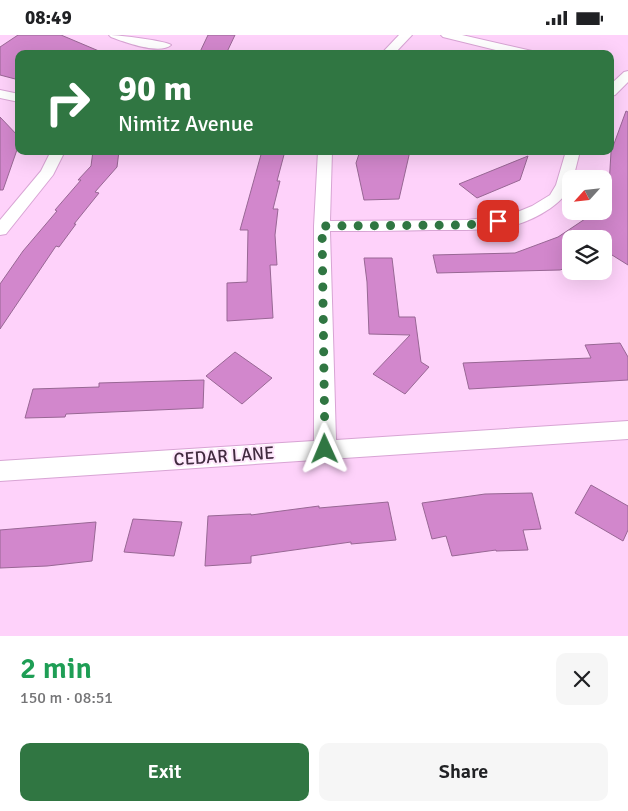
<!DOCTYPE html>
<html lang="en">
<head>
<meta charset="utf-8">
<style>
  body { margin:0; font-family:Signika,sans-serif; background:#f6f6f6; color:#202124; height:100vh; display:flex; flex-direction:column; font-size:19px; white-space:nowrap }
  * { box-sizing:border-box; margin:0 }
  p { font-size:16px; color:#757577 }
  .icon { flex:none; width:28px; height:28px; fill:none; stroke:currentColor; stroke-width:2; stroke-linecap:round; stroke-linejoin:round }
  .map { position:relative; height:601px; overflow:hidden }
  .panel { display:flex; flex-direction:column; background:#fff; flex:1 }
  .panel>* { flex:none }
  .hud { position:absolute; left:15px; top:15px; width:599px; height:105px; border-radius:10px; box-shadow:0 5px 20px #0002; background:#307642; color:#fff; overflow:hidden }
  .needle { width:32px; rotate:243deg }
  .controls { position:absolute; left:562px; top:135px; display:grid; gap:10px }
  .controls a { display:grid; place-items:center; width:50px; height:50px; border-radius:10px; background:#fff; box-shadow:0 5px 20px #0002; font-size:25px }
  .pin { position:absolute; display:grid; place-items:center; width:42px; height:42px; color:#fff; margin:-21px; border-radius:10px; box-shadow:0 2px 8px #0006 }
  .me { position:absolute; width:55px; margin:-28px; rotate:359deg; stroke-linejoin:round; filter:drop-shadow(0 0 4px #0008) }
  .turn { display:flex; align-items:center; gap:18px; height:105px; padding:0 20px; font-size:22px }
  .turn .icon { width:65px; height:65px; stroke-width:2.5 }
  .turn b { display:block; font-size:35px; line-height:42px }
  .round { display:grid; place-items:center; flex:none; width:52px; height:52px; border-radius:10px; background:#f6f6f6 }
  .overview { display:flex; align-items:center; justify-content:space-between; height:85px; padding:0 20px }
  h1 { font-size:30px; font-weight:600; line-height:38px; color:#1e9e55 }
  .primary-button { display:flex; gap:10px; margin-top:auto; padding:10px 20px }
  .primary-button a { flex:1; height:58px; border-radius:10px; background:#307642; color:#fff; font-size:20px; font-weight:600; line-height:58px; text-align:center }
  .primary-button a+a { background:#f6f6f6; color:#202124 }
  .status { display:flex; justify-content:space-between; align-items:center; height:35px; padding:0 25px; background:#fff; direction:ltr }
  .status svg { height:14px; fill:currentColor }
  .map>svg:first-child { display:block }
</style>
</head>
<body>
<div class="status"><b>08:49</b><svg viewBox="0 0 49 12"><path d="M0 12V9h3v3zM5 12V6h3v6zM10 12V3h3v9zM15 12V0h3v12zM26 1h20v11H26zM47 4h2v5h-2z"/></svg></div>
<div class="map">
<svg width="628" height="601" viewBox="0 0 628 601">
  <rect width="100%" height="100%" fill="#fed2fa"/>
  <!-- building -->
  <g fill="#d287cc" stroke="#986794">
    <polygon points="18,0 61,0 106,19 19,19 19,45 0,40 0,12"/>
    <polygon points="208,0 235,0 226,19 199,19"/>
    <polygon points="626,76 628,77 628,230 604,215 604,204 585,204 571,195 571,231 560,235 437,238 433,220 515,218 558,202 597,176 604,176 604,160 609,151 611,117"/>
    <polygon points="0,82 19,102 19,109 3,155 0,155"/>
    <polygon points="93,116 119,116 117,132 95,157 99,158 74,189 76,189 59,212 56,211 0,294 0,249 23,216 57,176 55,175 81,145 78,145 91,131"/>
    <polygon points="262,116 285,116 277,146 280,146 273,174 278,174 275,200 277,230 270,230 273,283 227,286 227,248 247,247 248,195 240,195"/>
    <polygon points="360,116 410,116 399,164 364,165 356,128"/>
    <polygon points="528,121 520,145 477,163 459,149"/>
    <polygon points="364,223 392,223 399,282 415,282 421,327 429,332 405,359 373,339 410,300 369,299 367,247"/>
    <polygon points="620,308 628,322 628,345 469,354 463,328 591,323 585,310"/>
    <polygon points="235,317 272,343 242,369 206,341"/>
    <polygon points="204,345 203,373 66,379 65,382 25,383 33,354 99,352 99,348"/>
    <polygon points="591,450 628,471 628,495 623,506 575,478"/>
    <polygon points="532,458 541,494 523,495 528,515 496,516 496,515 452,521 446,501 432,504 422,468 485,459"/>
    <polygon points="388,467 396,505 351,509 351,507 251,521 251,528 205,531 208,481 251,479 251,480 319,471 319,473"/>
    <polygon points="133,484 182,487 174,521 124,517"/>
    <polygon points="96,487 92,526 47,531 0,533 0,495"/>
  </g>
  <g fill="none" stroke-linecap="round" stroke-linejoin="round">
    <!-- street casing -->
    <g stroke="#d8a4d4" stroke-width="2">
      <g id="street">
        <path d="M109,0c9,0 58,6 62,10 -11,10 -47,-3 -60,-8z"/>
        <polygon points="399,0 412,0 394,19 381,19"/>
        <polygon points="441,0 462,0 532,16 534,19 512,19 443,2"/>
        <polygon points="628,36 628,47 615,60 610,61 610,50 624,37"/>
        <polygon points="0,55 19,59 19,67 0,63"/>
        <polygon points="51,116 65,116 53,140 6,199 0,200 0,185 41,136"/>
        <path d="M318,116h14l-2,70 137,-1 43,-5 22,-9 18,-11 6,-10 10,-34h14l-7,28h-2c0,22 -37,41 -56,46 -27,6 -57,5 -85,5 -33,1 -66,1 -100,1l6,209 292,-19v18l-628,42v-20l314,-20v-215z"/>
      </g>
    </g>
    <!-- street -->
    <use href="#street" fill="#fff" fill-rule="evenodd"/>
  </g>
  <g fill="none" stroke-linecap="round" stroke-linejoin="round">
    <!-- route -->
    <polyline stroke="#307642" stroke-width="9" stroke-dasharray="0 16.2" points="325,414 322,191 467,190 498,186"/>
  </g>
  <g text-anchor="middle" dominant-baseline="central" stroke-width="4" stroke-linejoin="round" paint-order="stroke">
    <!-- street labels -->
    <g font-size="18" fill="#412b3f" stroke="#fee8fc">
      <text transform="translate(224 421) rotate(-4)">CEDAR LANE</text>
    </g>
  </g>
</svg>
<div class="controls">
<a><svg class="needle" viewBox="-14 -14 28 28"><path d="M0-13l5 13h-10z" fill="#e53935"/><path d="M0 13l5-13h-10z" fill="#757577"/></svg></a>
<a><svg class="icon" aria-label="layers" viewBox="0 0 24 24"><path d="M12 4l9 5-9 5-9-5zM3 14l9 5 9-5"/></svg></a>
</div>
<div class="pin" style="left:498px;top:186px;background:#d93025"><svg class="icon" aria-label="arrive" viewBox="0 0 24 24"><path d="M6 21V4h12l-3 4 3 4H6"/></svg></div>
<svg class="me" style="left:325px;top:414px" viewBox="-20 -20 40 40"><path d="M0-17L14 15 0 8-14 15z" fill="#307642" stroke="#fff" stroke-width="4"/></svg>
<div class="hud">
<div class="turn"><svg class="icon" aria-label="right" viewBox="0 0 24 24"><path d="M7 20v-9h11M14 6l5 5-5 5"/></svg><div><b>90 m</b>Nimitz Avenue</div></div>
</div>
</div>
<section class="panel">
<div class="overview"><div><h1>2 min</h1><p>150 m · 08:51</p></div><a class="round"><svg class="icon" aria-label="close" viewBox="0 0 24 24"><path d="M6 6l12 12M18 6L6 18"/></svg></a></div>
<div class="primary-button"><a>Exit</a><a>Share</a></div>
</section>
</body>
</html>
